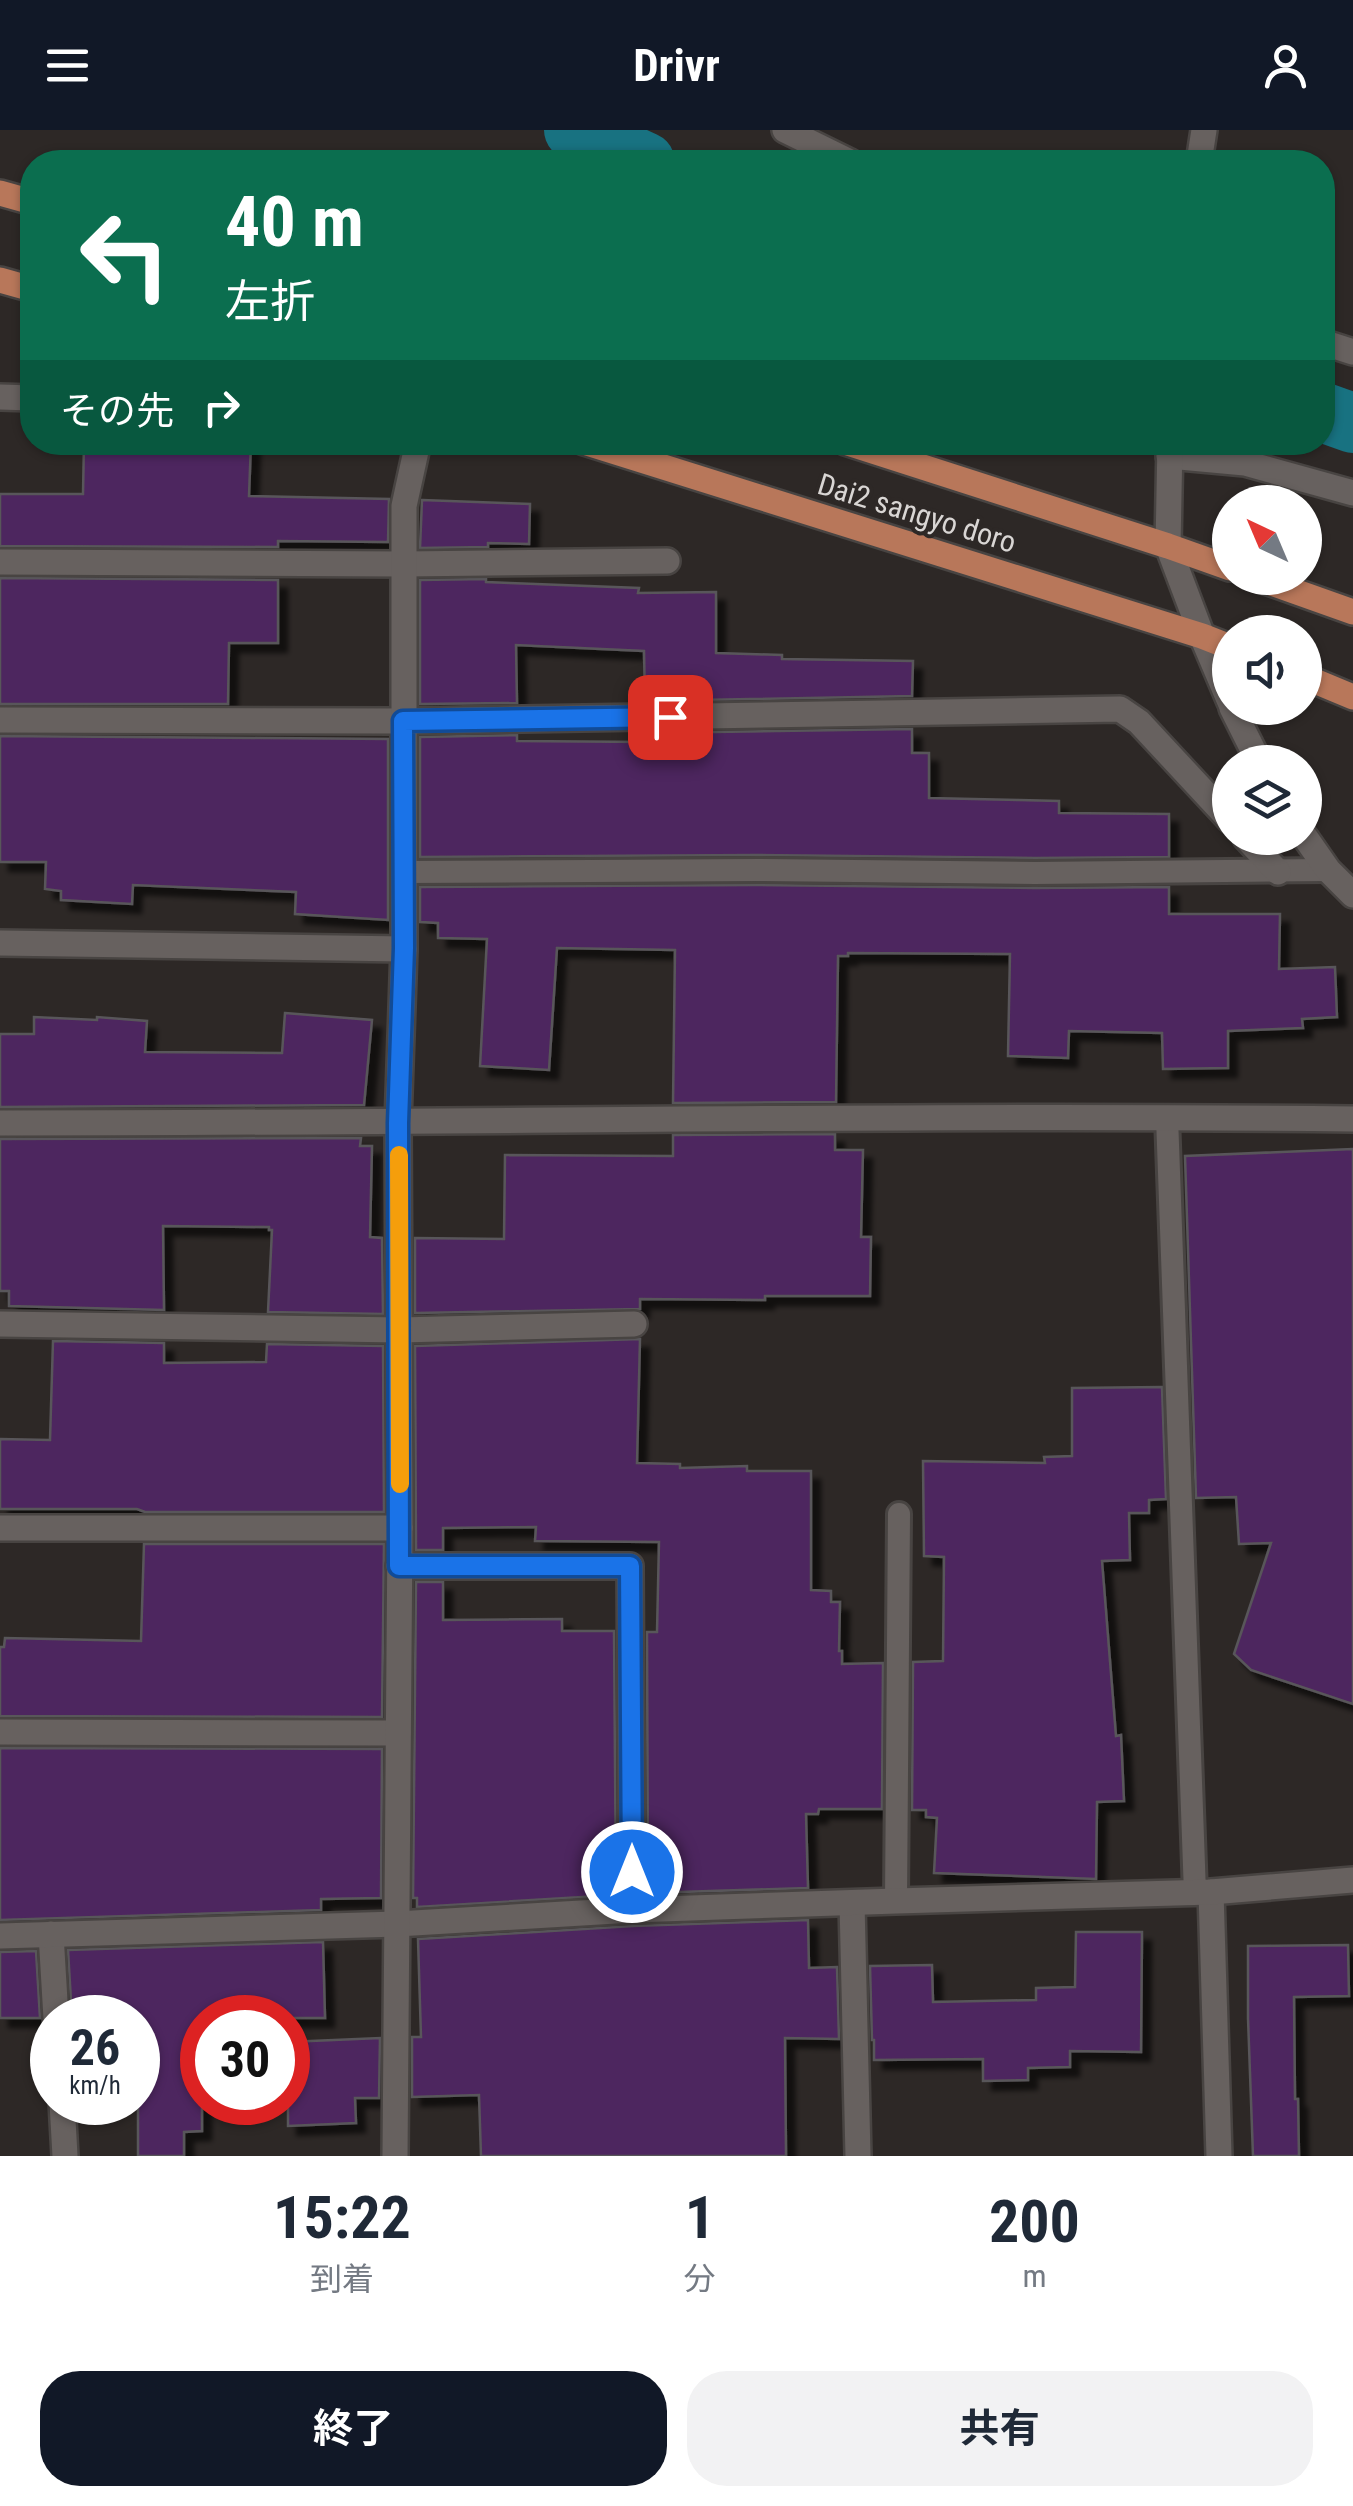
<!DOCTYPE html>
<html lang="ja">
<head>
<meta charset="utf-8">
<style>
  body { margin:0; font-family:"Roboto Condensed","Noto Sans JP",sans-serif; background:#f2f2f3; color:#1f2937; height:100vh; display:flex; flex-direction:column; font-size:38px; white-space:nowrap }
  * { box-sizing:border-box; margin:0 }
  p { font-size:32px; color:#747a83 }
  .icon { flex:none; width:55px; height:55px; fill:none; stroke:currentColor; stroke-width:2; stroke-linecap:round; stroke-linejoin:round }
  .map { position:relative; height:2026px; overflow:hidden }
  .drawer { display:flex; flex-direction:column; background:#fff; flex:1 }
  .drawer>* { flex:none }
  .hud { position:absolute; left:20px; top:20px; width:1315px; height:305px; border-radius:40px; box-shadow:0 2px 8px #0004; background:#0b6e4f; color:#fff; overflow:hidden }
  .needle { width:65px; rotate:316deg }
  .controls { position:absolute; left:1212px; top:355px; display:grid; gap:20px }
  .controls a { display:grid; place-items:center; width:110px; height:110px; border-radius:50%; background:#fff; box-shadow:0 2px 8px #0004; font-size:50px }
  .speed { position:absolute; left:30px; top:1865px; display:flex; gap:20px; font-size:50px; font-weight:700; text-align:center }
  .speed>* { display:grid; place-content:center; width:130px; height:130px; border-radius:50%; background:#fff; box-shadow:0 2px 8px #0004; line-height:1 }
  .speed small { font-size:25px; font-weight:400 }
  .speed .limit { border:15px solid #d22; background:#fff; color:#111 }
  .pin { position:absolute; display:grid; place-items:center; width:85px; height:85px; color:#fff; margin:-42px; border-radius:20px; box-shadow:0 5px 15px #0006 }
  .me { position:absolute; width:110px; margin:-55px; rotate:0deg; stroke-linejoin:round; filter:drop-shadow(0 0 8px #0008) }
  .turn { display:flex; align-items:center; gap:35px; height:210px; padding:0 40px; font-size:45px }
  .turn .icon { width:130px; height:130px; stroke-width:2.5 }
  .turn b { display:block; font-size:70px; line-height:85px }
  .then { display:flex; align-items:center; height:95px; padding:0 40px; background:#0003; gap:20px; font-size:38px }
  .eta { display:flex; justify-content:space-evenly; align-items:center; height:170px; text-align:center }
  .eta b { font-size:60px; font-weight:700; line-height:70px }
  .action { display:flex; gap:20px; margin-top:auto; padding:20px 40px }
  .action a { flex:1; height:115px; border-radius:40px; background:#111827; color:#fff; font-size:40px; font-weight:700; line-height:115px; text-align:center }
  .action a+a { background:#f2f2f3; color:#1f2937 }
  header { display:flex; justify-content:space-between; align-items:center; height:130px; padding:0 40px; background:#111827; color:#fff; font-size:45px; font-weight:700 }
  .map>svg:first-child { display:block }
</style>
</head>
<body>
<header><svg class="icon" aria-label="menu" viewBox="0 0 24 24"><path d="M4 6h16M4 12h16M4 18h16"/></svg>Drivr<svg class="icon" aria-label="person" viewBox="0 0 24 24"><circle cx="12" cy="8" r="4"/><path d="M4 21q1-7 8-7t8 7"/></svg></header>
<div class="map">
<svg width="1353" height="2026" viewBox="0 0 1353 2026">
  <defs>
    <filter id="shadow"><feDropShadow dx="9" dy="9" stdDeviation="2.5" flood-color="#0009"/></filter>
  </defs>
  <rect width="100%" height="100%" fill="#2d2826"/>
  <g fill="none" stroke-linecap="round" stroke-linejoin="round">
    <!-- canal -->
    <g stroke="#187281" stroke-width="60">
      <polyline points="574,0 645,32"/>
      <polyline points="1322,282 1353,293"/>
    </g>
  </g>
  <!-- building -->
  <g fill="#4e265e" stroke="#59565a" stroke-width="2.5" filter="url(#shadow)">
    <polygon points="84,312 251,312 249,366 389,369 388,412 278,411 278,417 0,416 0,364 83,364"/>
    <polygon points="422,370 530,374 529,414 488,413 488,417 420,418"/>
    <polygon points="0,448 278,450 278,513 229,513 228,574 0,574"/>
    <polygon points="486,449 486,452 639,458 638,463 716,462 716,523 782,525 782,529 913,531 912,566 645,571 644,521 516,515 517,573 420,574 420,450"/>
    <polygon points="912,599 912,623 929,623 929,668 1059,671 1059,683 1169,684 1169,727 1035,728 756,725 420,727 420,607 517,605 517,611 646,612 646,603"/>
    <polygon points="0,606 388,609 388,790 295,784 296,762 133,755 132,774 61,770 61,761 45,759 46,732 0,732"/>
    <polygon points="756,755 1035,758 1169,757 1169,784 1280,784 1279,839 1335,837 1337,887 1302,889 1303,898 1228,901 1228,938 1163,939 1162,903 1069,901 1068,928 1008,926 1010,824 848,823 848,826 838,826 836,972 673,973 675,820 557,818 549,940 480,936 487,809 438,808 438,793 420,792 420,757"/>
    <polygon points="285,883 372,890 364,975 0,977 0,904 34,904 34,887 97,890 97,887 147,891 145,922 282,923"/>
    <polygon points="835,1004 835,1020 863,1020 861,1107 871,1107 870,1166 765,1166 765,1170 640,1169 640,1179 415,1183 415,1108 504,1109 505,1025 673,1026 673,1005"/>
    <polygon points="361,1008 360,1016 372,1016 370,1107 382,1108 383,1184 268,1182 272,1100 269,1100 269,1097 163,1096 164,1180 9,1176 9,1161 0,1161 0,1009"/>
    <polygon points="1353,1019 1353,1574 1251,1540 1234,1524 1271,1413 1239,1414 1236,1367 1196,1368 1185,1026"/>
    <polygon points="640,1209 637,1333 680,1334 680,1338 747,1336 747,1341 811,1341 811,1460 831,1461 831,1472 840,1472 839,1521 842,1521 842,1534 883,1533 882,1679 819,1679 818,1684 806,1684 808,1758 648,1763 647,1502 657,1502 659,1412 535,1411 536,1397 443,1398 443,1420 416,1420 415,1216"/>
    <polygon points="53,1211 164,1213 164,1233 266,1232 267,1214 383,1216 384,1382 145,1382 137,1379 0,1379 0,1309 50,1310"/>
    <polygon points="1162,1257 1166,1369 1149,1370 1149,1383 1129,1383 1130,1430 1102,1431 1116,1606 1121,1605 1124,1671 1097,1672 1096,1749 934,1743 937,1688 926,1687 926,1680 912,1680 913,1532 943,1531 944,1427 924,1426 923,1331 1045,1333 1044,1327 1072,1326 1072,1258"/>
    <polygon points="144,1414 384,1414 382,1587 0,1586 0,1517 4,1517 5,1508 141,1511"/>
    <polygon points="416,1452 443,1452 443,1490 562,1489 562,1501 614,1501 616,1765 417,1777 417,1768 413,1768"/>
    <polygon points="0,1618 382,1619 381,1768 321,1769 321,1780 0,1790"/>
    <polygon points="808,1790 809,1838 837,1837 839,1909 785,1908 786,2026 481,2026 479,1965 412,1967 412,1907 421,1907 418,1809 633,1796"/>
    <polygon points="1076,1802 1142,1802 1141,1922 1070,1921 1070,1937 1028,1938 1028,1950 983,1951 983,1929 874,1930 874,1910 872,1910 870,1836 932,1835 933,1872 1036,1870 1036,1858 1075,1857"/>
    <polygon points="323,1812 325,1888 202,1888 202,2001 184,2002 184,2026 138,2026 138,1888 72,1888 68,1820"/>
    <polygon points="1348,1815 1349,1866 1294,1867 1295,1969 1298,1969 1299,2026 1253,2026 1248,1888 1248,1816"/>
    <polygon points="36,1821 40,1888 0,1888 0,1822"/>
    <polygon points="380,1908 379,1968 355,1968 356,1993 288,1996 288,1912"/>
  </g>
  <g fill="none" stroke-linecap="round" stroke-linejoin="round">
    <!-- service casing -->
    <g stroke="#484442" stroke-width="28">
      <g id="service">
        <polyline points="404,742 756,740 1035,743 1328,740"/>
        <polyline points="1167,987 1195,1763"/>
        <polyline points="896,1771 899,1384"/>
      </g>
    </g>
    <!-- minor casing -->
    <g stroke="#484442" stroke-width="30">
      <g id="minor">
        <polyline points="785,0 850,32"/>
        <polyline points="1322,212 1353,222"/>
        <polyline points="0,267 32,268"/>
        <polyline points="1169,326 1245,333 1353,363"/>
        <polyline points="0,432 404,434 667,431"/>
        <polyline points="0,590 403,591 1120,579 1139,592 1230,690"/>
        <polyline points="1246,708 1278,742"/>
        <polyline points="0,813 404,819"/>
        <path d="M0,993c451,0 902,-9 1353,-4"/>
        <polyline points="0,1194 400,1200 634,1194"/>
        <polyline points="0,1398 400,1398"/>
        <polyline points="399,1436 630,1436 632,1780"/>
        <polyline points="0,1602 398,1603"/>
        <polyline points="1211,1762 1219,2026"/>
        <polyline points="852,1773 858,2026"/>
        <polyline points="51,1804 56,1888"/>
        <polyline points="0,1806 397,1794 632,1780 896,1771 1211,1762 1353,1750"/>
        <polyline points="62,1972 65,2026"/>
        <polyline points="395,2026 400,1398 398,993 404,819 404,376 418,312"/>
      </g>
    </g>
    <!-- tertiary casing -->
    <g stroke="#484442" stroke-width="30">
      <g id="tertiary">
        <polyline points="1199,32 1204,0"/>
        <polyline points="1170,312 1168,416 1202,506 1230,572"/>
        <polyline points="1232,578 1259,632"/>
        <polyline points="1305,707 1328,740 1353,765"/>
      </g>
    </g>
    <!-- primary casing -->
    <g stroke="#484442" stroke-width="30">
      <g id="primary">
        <polyline points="0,63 32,72"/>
        <polyline points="0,150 32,159"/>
        <polyline points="584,312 1202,506 1230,517"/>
        <polyline points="845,312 1168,416 1230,438"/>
        <polyline points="1257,448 1353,482"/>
        <polyline points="1305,547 1353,567"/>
      </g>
    </g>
    <!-- service -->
    <use href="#service" stroke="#67615f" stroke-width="22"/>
    <!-- minor -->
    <use href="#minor" stroke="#67615f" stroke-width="25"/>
    <!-- tertiary -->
    <use href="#tertiary" stroke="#67615f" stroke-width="25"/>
    <!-- primary -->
    <use href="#primary" stroke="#b8775a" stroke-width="25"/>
  </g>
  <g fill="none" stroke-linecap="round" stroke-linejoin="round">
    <!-- route casing -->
    <g stroke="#114b97" stroke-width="25">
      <polyline id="route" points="632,1742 630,1436 399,1436 398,993 404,818 403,591 670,587"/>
    </g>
    <!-- route -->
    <use href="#route" stroke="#1a73e8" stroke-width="18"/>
    <!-- slow -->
    <polyline stroke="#f59e0b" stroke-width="18" points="399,1025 400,1354"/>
  </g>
  <g text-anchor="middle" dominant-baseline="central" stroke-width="8" stroke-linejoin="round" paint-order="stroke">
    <!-- street labels -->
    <g font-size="30" fill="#d9d6d4" stroke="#2d2826">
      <text transform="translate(917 383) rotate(17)">Dai2 sangyo doro</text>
    </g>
  </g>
</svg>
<div class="controls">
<a><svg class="needle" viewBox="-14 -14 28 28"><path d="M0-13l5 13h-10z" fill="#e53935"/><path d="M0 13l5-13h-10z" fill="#747a83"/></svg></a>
<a><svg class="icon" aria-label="sound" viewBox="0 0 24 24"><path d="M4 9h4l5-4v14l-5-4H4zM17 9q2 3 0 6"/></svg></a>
<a><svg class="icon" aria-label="layers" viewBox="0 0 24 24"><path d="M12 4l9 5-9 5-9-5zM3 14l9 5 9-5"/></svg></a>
</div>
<div class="speed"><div>26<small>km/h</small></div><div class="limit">30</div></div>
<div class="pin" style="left:670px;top:587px;background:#d93025"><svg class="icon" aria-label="arrive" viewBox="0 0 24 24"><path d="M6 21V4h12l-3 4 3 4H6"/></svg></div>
<svg class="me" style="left:632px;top:1742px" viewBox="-20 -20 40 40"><circle r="17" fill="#1a73e8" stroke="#fff" stroke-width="3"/><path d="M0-11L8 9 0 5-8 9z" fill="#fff"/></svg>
<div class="hud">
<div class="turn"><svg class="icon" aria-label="left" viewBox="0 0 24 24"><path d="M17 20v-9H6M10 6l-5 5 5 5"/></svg><div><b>40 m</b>左折</div></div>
<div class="then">その先<svg class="icon" aria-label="right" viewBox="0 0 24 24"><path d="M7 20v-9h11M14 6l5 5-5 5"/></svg></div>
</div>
</div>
<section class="drawer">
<div class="eta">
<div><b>15:22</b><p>到着</p></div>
<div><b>1</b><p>分</p></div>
<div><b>200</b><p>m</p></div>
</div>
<div class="action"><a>終了</a><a>共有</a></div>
</section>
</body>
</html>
